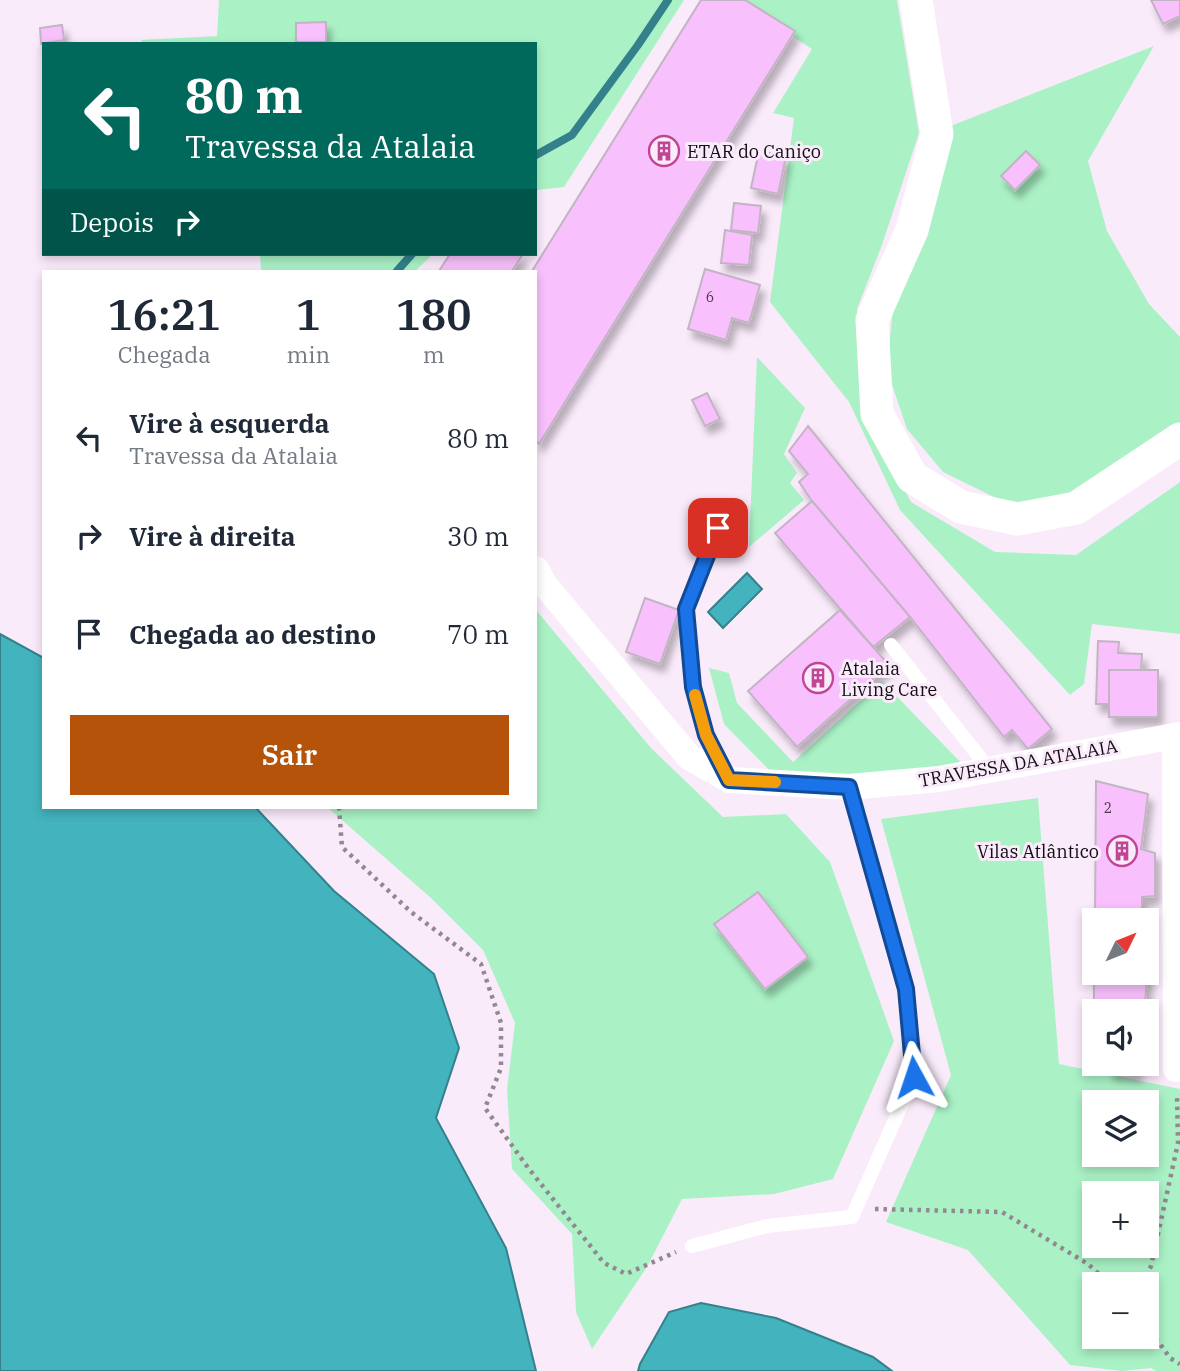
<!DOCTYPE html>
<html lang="pt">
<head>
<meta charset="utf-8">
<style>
  body { margin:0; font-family:"IBM Plex Serif",serif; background:#f6f6f7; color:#1f2937; height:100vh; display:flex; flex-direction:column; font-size:26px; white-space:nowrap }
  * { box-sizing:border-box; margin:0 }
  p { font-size:23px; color:#747a83 }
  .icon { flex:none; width:38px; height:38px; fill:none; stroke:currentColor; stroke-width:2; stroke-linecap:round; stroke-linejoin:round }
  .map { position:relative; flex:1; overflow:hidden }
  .side { position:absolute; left:42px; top:270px; width:495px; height:539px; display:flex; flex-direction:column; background:#fff; border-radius:0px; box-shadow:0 4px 10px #0003 }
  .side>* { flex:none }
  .guide { position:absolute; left:42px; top:42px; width:495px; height:214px; border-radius:0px; box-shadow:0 4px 10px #0003; background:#00695c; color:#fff; overflow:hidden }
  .needle { width:46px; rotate:47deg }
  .controls { position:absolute; left:1082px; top:908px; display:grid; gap:14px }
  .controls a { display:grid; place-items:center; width:77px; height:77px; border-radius:0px; background:#fff; box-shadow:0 4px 10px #0003; font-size:35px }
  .pin { position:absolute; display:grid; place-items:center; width:60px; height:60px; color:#fff; margin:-30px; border-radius:14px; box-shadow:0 4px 10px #0006 }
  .me { position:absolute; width:77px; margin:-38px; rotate:355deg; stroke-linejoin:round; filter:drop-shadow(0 0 5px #0008) }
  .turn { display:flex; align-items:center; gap:24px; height:147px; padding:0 28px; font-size:32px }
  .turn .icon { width:91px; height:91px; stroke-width:2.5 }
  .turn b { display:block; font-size:49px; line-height:60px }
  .then { display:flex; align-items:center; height:66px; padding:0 28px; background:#0003; gap:14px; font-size:26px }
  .eta { display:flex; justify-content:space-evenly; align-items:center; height:119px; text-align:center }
  .eta b { font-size:42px; font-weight:600; line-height:49px }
  .button { display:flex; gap:14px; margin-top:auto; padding:14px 28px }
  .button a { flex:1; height:80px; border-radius:0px; background:#b45309; color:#fff; font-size:28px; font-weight:600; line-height:80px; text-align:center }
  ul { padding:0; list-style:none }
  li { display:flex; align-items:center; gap:21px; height:98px; padding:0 28px }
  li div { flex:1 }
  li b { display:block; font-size:26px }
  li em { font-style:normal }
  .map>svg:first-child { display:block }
</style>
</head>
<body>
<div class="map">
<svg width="1180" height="1371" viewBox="0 0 1180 1371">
  <defs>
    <filter id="shadow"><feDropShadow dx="4.5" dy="8" stdDeviation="3.5" flood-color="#0004"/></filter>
  </defs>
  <rect width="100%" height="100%" fill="#faebfb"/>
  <!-- green -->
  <g fill="#aaf2c6" fill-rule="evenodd">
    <polygon points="219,0 684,0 564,187 536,190 536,44 144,44 141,40 217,36"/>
    <polygon points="737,0 897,0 919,133 882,245 857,309 861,404 911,502 995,552 1076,555 1180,482 1180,634 1092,624 1084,684 1070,695 900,510 849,402 770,302 794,118 773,113 812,49"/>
    <polygon points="1154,46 1088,161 1107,231 1149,304 1180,337 1180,440 1042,512 1000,500 943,472 907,429 887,370 892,317 948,127"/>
    <polygon points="260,254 433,254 415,271 261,271"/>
    <polygon points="757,357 805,408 784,454 797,473 790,483 804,500 749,547"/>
    <polygon points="536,610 651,748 723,817 786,814 830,862 894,1041 833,1179 774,1194 682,1199 647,1267 592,1349 576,1312 572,1234 512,1169 507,1089 515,1023 483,950 431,898 327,807 536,807"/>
    <polygon points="709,668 729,673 737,703 793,762 882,681 968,770 776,777 724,724"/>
    <path d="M1038,798l21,266 121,25v282h-24l-5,-3 -29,3 -52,-6 -102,-115 -82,-28 65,-147 -70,-256zM1094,1102h52v53h-52zM1094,1194h52v52h-52zM1094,1284h52v53h-52z"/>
  </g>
  <!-- water -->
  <g fill="#43b3be" stroke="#34818b" stroke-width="2">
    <polygon points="747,573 762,589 723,628 708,612"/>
    <polygon points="0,634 44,658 44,807 255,807 334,891 434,974 459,1048 436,1118 506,1248 536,1371 0,1371"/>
    <polygon points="701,1303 776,1318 873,1357 892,1371 638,1371 640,1364 669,1312"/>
  </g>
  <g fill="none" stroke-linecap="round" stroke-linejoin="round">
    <!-- stream -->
    <g stroke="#34818b" stroke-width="8">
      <polyline points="536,155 572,135 638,45 668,0"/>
      <polyline points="397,271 412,254"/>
    </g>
  </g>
  <!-- building -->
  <g fill="#f8c0fc" stroke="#c3b4c4" stroke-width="2" filter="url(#shadow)">
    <polygon points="701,0 745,0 795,31 539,444 536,441 536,271 532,271"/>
    <polygon points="1151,0 1180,0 1180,16 1163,24"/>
    <polygon points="326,22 326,42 296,42 296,23"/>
    <polygon points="62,25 64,40 41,44 40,28"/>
    <polygon points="759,151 786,156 778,194 751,188"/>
    <polygon points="1026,151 1040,165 1015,190 1001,176"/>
    <polygon points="734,203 761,206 758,233 731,230"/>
    <polygon points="725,230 752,235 749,265 721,263"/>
    <polygon points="450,254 523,254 512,271 439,271"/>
    <polygon points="705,269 760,285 749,323 732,318 726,340 688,329"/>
    <polygon points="707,393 720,419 705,426 692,400"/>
    <polygon points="808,426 1052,729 1028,749 1012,730 1004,737 910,617 812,501 799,482 808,474 789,451"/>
    <polygon points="812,501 910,617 873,647 775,533"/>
    <polygon points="645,598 679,610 660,664 626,652"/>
    <polygon points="840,610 889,665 797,747 748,691"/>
    <polygon points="1098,641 1119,642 1118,653 1142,654 1141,670 1109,670 1109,704 1096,704"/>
    <rect x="1109" y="670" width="49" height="47"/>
    <polygon points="1096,781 1148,794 1141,849 1155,853 1155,896 1142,897 1142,920 1095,920"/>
    <polygon points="758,892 808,957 765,989 714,924"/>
    <polygon points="1146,970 1148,970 1144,1012 1094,1012 1094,973 1146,973"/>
    <polygon points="1109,1064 1138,1064 1137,1074 1110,1072"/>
  </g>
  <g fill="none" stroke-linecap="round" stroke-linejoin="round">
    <!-- path -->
    <g stroke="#928793" stroke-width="4.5" stroke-dasharray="3.5 5" stroke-linecap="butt">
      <polyline points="339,807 342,847 411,912 481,964 501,1023 501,1068 485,1108 529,1169 604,1263 626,1274 676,1252"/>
      <polyline points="875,1209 1002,1212 1088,1264 1110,1284"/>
      <polyline points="1143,1284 1151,1266 1178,1143 1177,1094"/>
      <polyline points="1146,1324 1170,1358 1180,1364"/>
    </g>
    <!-- service -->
    <g stroke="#fff" stroke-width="14">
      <polyline points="718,528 686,609 693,687 706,735 727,775"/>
      <polyline points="891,645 989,769"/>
      <polyline points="692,1246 767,1226 852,1217 914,1077 906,989 849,787"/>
    </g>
    <!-- minor -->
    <g stroke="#fff" stroke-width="26">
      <polyline points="536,569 544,584 689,757 729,780 849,787 939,779 1180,735"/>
      <polyline points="1175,736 1176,1069"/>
    </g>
    <!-- tertiary -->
    <polyline stroke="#fff" stroke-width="33" points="916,0 937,134 912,230 872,320 877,414 912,477 961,507 1018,519 1076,508 1180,439"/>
  </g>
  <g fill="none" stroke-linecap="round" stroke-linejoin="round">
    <!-- route casing -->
    <g stroke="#114b97" stroke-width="18">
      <polyline id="route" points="718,528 686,609 693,687 706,735 729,780 849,787 906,989 914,1077"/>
    </g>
    <!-- route -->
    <use href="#route" stroke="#1a73e8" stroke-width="12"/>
    <!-- slow -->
    <polyline stroke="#f59e0b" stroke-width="12" points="695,695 706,735 729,780 775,782"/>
  </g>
  <!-- icons -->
  <defs>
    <g id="building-ring" transform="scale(1.575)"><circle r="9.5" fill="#faebfb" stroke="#c14595" stroke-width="1.5"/><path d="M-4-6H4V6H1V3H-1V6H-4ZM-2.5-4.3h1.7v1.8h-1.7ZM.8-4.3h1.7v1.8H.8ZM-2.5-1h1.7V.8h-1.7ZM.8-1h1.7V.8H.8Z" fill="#c14595"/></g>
  </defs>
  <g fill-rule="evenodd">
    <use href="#building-ring" x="664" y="151"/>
    <use href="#building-ring" x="818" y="678"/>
    <use href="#building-ring" x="1122" y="851"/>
  </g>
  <g text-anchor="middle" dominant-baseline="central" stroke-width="6" stroke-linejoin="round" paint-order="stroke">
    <!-- number labels -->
    <g font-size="14" fill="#4c3a4d">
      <text x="710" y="297">6</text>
      <text x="1108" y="808">2</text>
    </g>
    <!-- poi labels -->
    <g font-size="18" fill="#120d13" stroke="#faebfb" text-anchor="start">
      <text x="687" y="151">ETAR do Caniço</text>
      <text x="841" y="668">Atalaia<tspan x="841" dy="21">Living Care</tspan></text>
      <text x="1099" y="851" text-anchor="end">Vilas Atlântico</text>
    </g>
    <!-- street labels -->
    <g font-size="18" fill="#120d13" stroke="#faebfb">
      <text transform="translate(1018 763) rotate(-10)">TRAVESSA DA ATALAIA</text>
    </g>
  </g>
</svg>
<div class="controls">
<a><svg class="needle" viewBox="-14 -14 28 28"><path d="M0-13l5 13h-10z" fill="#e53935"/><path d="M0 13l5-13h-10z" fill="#747a83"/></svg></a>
<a><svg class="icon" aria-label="sound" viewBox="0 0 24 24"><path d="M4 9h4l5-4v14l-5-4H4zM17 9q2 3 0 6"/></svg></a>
<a><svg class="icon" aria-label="layers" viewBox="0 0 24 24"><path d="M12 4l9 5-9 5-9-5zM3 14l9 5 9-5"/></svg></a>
<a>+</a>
<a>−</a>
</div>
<div class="pin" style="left:718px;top:528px;background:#d93025"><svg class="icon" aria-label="arrive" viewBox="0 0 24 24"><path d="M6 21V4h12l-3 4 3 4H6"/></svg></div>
<svg class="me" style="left:914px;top:1077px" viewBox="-20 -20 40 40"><path d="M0-17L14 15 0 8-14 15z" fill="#1a73e8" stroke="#fff" stroke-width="4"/></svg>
<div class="guide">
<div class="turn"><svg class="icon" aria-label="left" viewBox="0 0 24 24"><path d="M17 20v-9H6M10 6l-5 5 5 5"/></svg><div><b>80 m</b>Travessa da Atalaia</div></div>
<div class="then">Depois<svg class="icon" aria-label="right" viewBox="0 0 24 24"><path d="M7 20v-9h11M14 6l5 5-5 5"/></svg></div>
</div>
<section class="side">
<div class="eta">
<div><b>16:21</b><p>Chegada</p></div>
<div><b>1</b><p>min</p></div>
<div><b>180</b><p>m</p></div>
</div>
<ul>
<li><svg class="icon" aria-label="left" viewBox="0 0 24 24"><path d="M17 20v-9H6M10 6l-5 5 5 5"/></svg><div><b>Vire à esquerda</b><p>Travessa da Atalaia</p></div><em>80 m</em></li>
<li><svg class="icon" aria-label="right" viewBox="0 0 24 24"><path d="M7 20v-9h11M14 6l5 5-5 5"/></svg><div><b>Vire à direita</b></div><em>30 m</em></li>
<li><svg class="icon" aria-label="arrive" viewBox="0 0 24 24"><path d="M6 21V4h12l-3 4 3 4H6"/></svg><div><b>Chegada ao destino</b></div><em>70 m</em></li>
</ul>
<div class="button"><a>Sair</a></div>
</section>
</div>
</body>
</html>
